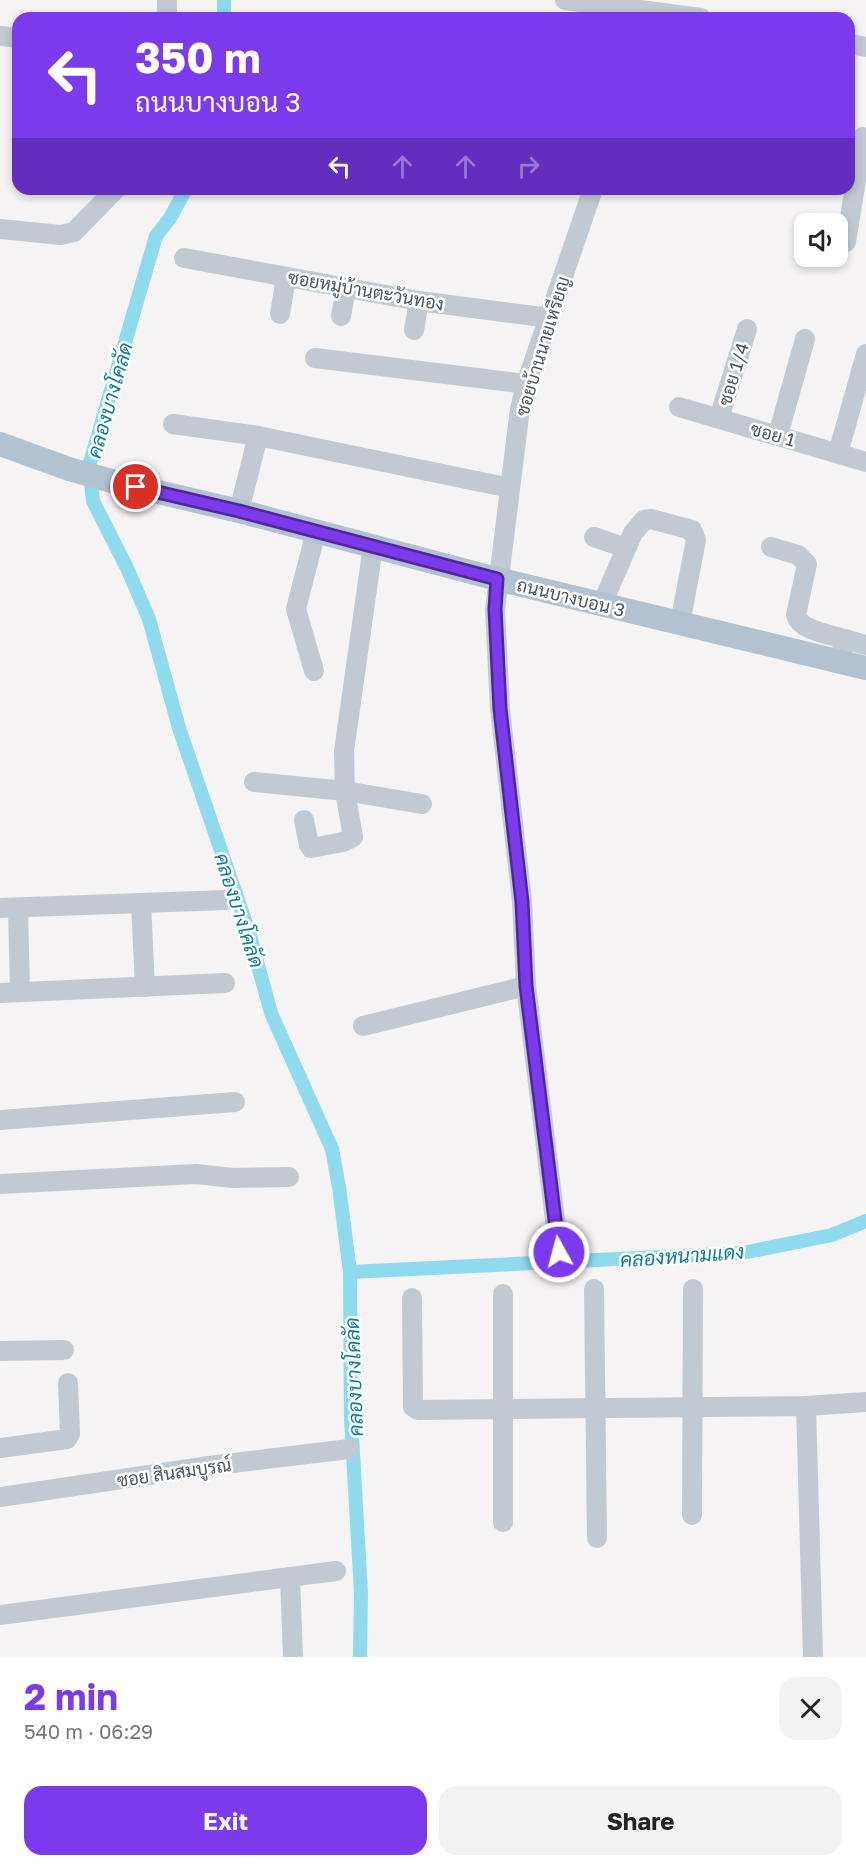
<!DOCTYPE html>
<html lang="en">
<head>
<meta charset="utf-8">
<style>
  body { margin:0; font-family:"Golos Text",Sarabun,sans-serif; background:#f2f2f2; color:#222; height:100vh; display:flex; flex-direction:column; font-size:22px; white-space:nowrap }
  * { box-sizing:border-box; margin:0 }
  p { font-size:20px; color:#767676 }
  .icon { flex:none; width:33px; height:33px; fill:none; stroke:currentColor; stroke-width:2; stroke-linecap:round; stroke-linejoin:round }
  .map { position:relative; height:1657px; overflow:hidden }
  .details { display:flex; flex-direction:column; background:#fff; flex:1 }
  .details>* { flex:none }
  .banner { position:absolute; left:12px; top:12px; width:843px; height:183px; border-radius:18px; box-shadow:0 3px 9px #0003; background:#7c3aed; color:#fff; overflow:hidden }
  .controls { position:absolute; left:794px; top:213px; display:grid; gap:12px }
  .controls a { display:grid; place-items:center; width:54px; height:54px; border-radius:12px; background:#fff; box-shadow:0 3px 9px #0003; font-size:30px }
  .pin { position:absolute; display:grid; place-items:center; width:51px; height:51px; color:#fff; margin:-26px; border:3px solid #fff; border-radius:50%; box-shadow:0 2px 6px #0007 }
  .me { position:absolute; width:66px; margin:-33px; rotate:353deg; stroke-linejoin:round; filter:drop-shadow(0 0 4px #0008) }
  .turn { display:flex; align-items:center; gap:21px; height:126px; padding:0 24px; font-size:27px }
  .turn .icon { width:78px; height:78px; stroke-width:2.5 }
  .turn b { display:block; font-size:42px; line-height:51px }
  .lanes { display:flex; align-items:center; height:57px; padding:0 24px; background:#0003; justify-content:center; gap:30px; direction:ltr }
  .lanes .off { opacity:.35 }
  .round { display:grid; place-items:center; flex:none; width:63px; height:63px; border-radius:18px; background:#f2f2f2 }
  .summary { display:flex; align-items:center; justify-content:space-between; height:102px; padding:0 24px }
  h1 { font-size:36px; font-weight:700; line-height:45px; color:#7c3aed }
  .button { display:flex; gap:12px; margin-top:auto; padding:12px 24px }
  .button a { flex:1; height:69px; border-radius:18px; background:#7c3aed; color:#fff; font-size:24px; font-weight:700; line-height:69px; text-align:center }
  .button a+a { background:#f2f2f2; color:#222 }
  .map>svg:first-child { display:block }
</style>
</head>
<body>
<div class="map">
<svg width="866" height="1657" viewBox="0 0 866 1657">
  <rect width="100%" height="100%" fill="#f5f3f3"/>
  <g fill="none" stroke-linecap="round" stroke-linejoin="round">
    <!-- canal -->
    <g stroke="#90daee" stroke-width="14">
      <polyline points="224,18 224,0"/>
      <polyline points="186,189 170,218 156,236 89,466 93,501 127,568 149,619 179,728 249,932 271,1013 332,1149 339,1187 350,1272 351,1419 361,1593 360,1657"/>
      <polyline points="350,1272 742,1253 832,1235 866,1221"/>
    </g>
    <!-- minor -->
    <g stroke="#c1cad2" stroke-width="20">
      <polyline points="167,0 167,18"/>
      <polyline points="565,0 701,18"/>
      <polyline points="0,36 18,38"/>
      <polyline points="849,44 866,47"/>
      <polyline points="0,229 61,235 74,232 116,189"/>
      <polyline points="846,242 863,137"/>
      <polyline points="184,258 419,301 550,318"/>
      <polyline points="280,314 286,277"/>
      <polyline points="341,316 346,288"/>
      <polyline points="414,330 419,301"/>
      <polyline points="315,358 526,384"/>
      <polyline points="679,407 866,462"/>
      <polyline points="719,418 747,329"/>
      <polyline points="173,424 258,436 510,488"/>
      <polyline points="778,435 805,339"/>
      <polyline points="838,453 866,354"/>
      <polyline points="239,511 258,436"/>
      <polyline points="594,537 626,548"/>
      <path d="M771,547l27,8 9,9 -11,51c4,16 34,19 48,24l-4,23"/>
      <polyline points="602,604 633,533 644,520 651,519 692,530 696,540 680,623"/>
      <polyline points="844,639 866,645"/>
      <polyline points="314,671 296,609 316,531"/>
      <polyline points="254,782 345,791 422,804"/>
      <polyline points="304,820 309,845 311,848 343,842 353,837 345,791 344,751 373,546"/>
      <polyline points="141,903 145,987"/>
      <polyline points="0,908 227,900"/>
      <polyline points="18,908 20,992"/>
      <polyline points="0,993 225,983"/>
      <polyline points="363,1026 526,986"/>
      <polyline points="0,1120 235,1102"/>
      <polyline points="0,1184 196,1174 233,1178 289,1177"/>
      <polyline points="559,1252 526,986 522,902 500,709 495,610 520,409 526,384 593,189"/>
      <polyline points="594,1289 597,1538"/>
      <polyline points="503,1294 503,1522"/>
      <polyline points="412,1298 413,1407 418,1410 806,1406 866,1402"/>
      <polyline points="0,1351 64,1350"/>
      <polyline points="806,1406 813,1657"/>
      <polyline points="0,1448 67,1439 70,1434 68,1383"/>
      <polyline points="0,1497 209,1466 349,1449"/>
      <polyline points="692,1515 693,1289"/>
      <polyline points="290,1577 293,1657"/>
      <polyline points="0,1615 336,1571"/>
    </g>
    <!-- major -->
    <polyline stroke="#b3c2d1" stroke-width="24" points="0,444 69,469 115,482 239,511 497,579 866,668"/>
  </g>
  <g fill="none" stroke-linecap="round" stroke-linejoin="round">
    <!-- route casing -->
    <g stroke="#51269a" stroke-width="15">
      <polyline id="route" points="136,487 239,511 497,579 495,609 500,709 522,902 526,986 559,1252"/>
    </g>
    <!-- route -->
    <use href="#route" stroke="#7c3aed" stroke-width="10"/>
  </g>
  <g text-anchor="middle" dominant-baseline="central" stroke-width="5" stroke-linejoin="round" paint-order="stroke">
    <!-- street labels -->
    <g font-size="18" fill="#4a5661" stroke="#fff">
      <text transform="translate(366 290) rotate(10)">ซอยหมู่บ้านตะวันทอง</text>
      <text transform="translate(542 346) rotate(-73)">ซอยบ้านนายเหรียญ</text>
      <text transform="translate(733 374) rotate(-73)">ซอย 1/4</text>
      <text transform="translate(773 434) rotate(16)">ซอย 1</text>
      <text transform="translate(571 597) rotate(14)">ถนนบางบอน 3</text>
      <text transform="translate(174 1472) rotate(-8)">ซอย สินสมบูรณ์</text>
    </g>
    <!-- water labels -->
    <g font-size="20" font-style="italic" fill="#0c7c9b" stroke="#fff">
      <text transform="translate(109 400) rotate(-74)">คลองบางโคลัด</text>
      <text transform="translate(240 910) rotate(72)">คลองบางโคลัด</text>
      <text transform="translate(682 1255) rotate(-4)">คลองหนามแดง</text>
      <text transform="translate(353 1377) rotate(-92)">คลองบางโคลัด</text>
    </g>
  </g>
</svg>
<div class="controls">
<a><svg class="icon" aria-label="sound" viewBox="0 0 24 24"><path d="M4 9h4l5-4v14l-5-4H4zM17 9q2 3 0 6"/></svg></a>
</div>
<div class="pin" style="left:136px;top:487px;background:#d93025"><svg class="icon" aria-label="arrive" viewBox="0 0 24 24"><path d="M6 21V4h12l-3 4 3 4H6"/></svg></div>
<svg class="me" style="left:559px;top:1252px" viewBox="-20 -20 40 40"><circle r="17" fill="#7c3aed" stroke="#fff" stroke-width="3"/><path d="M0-11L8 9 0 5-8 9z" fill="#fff"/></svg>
<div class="banner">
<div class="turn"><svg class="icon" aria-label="left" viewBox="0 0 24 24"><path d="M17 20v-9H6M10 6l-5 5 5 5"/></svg><div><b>350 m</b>ถนนบางบอน 3</div></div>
<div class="lanes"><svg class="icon" aria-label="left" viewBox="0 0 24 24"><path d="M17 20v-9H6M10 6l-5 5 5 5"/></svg><svg class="icon off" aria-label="ahead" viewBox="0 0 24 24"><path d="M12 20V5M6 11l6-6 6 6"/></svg><svg class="icon off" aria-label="ahead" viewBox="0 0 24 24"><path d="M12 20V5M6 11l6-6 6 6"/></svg><svg class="icon off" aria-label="right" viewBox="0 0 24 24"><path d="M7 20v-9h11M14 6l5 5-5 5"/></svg></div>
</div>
</div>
<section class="details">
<div class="summary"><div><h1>2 min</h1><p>540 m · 06:29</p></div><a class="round"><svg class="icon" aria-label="close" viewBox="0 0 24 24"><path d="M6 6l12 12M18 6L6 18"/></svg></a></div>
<div class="button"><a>Exit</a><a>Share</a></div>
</section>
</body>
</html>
